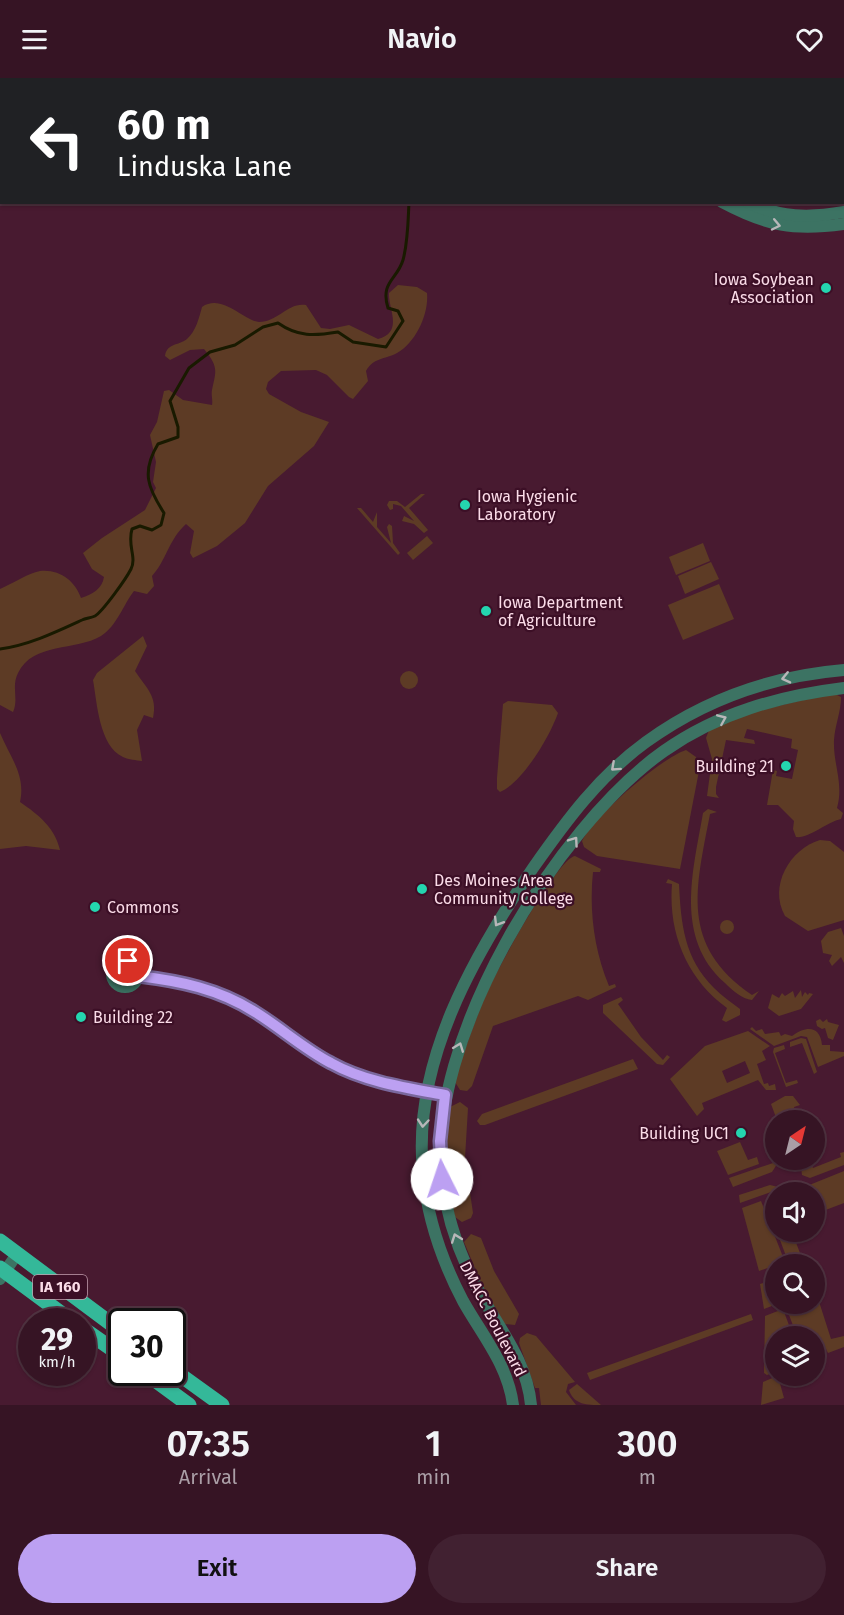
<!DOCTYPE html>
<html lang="en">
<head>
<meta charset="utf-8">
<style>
  body { margin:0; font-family:"Fira Sans",sans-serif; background:#412131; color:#f1f3f6; height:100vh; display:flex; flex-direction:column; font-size:22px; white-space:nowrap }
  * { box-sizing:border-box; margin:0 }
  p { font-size:20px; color:#aa9ea6 }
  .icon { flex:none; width:33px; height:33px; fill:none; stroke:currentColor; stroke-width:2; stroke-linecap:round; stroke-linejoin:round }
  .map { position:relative; height:1327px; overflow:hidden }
  .side { display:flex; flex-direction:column; background:#361424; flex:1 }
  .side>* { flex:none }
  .banner { position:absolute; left:0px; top:0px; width:844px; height:126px; box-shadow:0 2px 4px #0004,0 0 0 2px #503341; background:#202124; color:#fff; overflow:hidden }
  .needle { width:39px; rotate:35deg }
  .fabs { position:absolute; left:765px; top:1032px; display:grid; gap:12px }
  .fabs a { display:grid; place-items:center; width:60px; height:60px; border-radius:50%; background:#361424; box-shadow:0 2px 4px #0004,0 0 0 2px #503341; font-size:30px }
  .speed { position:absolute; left:18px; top:1230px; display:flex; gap:12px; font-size:30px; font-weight:700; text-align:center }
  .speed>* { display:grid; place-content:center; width:78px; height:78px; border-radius:50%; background:#361424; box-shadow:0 2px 4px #0004,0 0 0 2px #503341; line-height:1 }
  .speed small { font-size:15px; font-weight:400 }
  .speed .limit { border:3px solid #111; border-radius:9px; background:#fff; color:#111 }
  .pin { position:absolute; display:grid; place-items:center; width:51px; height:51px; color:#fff; margin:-26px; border:3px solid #fff; border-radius:50%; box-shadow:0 2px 6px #0007 }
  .me { position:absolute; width:66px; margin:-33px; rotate:356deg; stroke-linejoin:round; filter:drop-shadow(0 0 4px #0008) }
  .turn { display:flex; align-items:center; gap:21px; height:126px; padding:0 18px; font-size:27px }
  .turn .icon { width:78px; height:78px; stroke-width:2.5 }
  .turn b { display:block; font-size:42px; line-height:51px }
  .eta { display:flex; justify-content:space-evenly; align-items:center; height:102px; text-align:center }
  .eta b { font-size:36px; font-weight:600; line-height:42px }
  .action { display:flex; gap:12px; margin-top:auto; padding:12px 18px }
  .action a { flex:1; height:69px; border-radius:36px; background:#bca0f2; color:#111; font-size:24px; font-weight:600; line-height:69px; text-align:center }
  .action a+a { background:#412131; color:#f1f3f6 }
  header { display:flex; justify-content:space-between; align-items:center; height:78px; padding:0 18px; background:#361424; font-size:27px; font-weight:600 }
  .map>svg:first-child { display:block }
</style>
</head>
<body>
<header><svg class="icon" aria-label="menu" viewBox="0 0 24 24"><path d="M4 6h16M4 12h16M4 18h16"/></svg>Navio<svg class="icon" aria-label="heart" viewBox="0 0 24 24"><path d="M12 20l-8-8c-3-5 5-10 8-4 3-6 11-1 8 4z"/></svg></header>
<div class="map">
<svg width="844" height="1327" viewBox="0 0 844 1327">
  <rect width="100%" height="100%" fill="#481a30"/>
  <!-- green -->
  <g fill="#5d3b25" fill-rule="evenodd">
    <polygon points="225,0 581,0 583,1 227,2"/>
    <path d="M398,207l19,2 10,6c2,21 -11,49 -30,60 -13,7 -23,4 -31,18l2,10 -15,18 -4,-2 -22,-22 -11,-5 -35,1 -13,11 -2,7 3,5 32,18 28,10 -15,24 -46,40 -23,37 -28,23 -24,12 -3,-5 4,-22 -8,-7c-17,15 -20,37 -34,52l2,10 -7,8 -13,-3c-11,14 -17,35 -33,45 -25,15 -68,6 -83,37 -7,14 1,26 -5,39l-13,-7v-116c12,-5 28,-16 40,-18 20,-2 35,10 41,27 12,-4 21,-9 23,-21l-12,-8 -9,-16 19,-15 43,-28 11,-22 -3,-6 3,-20 -6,-27 7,-13 7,-31 5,-1 14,10 29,5c1,-6 -1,-9 0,-15 4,-19 7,-23 -8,-41l-14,1 -20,10 -5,-4c2,-13 13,-10 22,-17 9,-8 12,-21 15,-32 20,-14 42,14 57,15 19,0 29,-20 47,-17l15,23 9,1 19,-4 29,14c26,-7 10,-30 11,-46z"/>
    <polygon points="421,416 425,416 409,430 428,452 424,455 414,446 402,443 404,438 414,443 401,428 393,426 393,431 390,432 387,427 389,423 397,423 405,429"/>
    <polygon points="357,430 361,430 373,444 377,434 377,449 391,465 387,449 389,446 392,448 393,465 400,475 398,477"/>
    <polygon points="427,458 433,465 413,482 407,475"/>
    <polygon points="703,465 710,483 676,497 669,479"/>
    <polygon points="711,484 719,501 685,516 678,498"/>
    <polygon points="719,506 734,541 683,562 668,527"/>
    <path d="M143,558l4,10 -12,25c11,17 23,25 18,47l-9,-3 -7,15 5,31c-6,-1 -13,-1 -19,-4 -24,-11 -26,-55 -30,-77l4,-7z"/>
    <circle cx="409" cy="602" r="9"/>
    <path d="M833,615l8,4c0,15 -6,28 -7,43 -1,25 10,43 3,68l6,5 -2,6c-14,3 -33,20 -45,18l-3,-8 1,-8 -16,-16h-11l6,-35 4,1 -1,5 16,3 6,-29 -7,-2 1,-9 -45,-10 -3,9 10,2 1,4 -29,-4 -10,47v7l3,4 -12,-2 5,-37 -6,-21 3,-8 35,-16z"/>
    <path d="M508,623l44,4 6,8c-8,23 -35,69 -58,79l-3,-3v-11l6,-74z"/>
    <path d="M0,655c10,24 26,42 20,69 19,13 35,26 40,48l-34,-4 -26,3z"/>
    <path d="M686,672l10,7 3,14 -19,98 -83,-13 -13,-9 -2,-6c11,-24 79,-83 104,-91z"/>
    <path d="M708,731l9,3 -7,2c-14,74 -31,131 42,181l7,-4 -7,9c-10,-1 -20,-10 -27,-17 -51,-45 -32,-112 -22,-170z"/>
    <path d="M820,762l10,1 14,11v68l-36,11 -23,-15c-17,-30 5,-67 35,-76z"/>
    <path d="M575,778l26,13 -1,3h-7c-4,38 1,78 16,114l6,-2 1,3 -28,13 -10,-4 -85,30 -21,60 -5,5 -7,-1 -5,-8 1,-8c11,-29 20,-58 33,-86 10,-21 68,-129 86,-132z"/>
    <path d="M668,801l11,5c2,40 5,74 35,104 8,8 17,14 26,21v6l-14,7 -4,-2 5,-12c-40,-29 -59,-75 -55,-124l-6,-1z"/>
    <circle cx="727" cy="849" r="7"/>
    <polygon points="841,850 844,858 844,885 841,879 832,888 829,883 832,877 823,875 821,863 828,854"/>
    <polygon points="801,912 802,919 805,914 808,917 809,915 813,916 801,931 779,938 768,930 772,916 779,920 782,915 785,918 793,913 795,920"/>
    <polygon points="621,919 623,922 618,926 641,959 663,982 667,977 670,979 663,987 657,986 603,935 603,927"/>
    <polygon points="820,941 823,944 827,941 828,944 839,947 833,962 828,960 825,950 822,951 817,948 816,943"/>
    <path d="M752,949l4,4 6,-2 3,5 14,-2 2,4 4,-2 7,2c14,-10 28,-11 30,9h8v6l14,1v4l-26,11 -11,-30 -6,-1 -27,10 -24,-17z"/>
    <path d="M748,953l22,15 -8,5 4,9 -9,4 7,20 4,-1 1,3 6,-2 1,6h-10l-8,-10 -56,23 2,6 -7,7 -27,-37 35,-33zM745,983l5,12 -23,10 -5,-12z"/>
    <polygon points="801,960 806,961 817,994 814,996 802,965 790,969 790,964"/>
    <polygon points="784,967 785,971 775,975 786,1005 797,1002 798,1005 786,1009 773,974 774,970"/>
    <polygon points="633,981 638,991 485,1047 480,1047 477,1043 482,1036"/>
    <polygon points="785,1018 793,1018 800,1027 794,1029 795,1033 792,1034 795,1042 777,1042 771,1026"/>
    <path d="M460,1024l8,6 -3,50 8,55 -2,5 -9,4 -7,-5c-11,-35 -10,-74 -5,-110z"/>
    <polygon points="740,1064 748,1082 757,1079 759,1086 728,1097 717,1073"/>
    <polygon points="844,1074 844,1087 810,1100 802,1097 800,1082 810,1082 813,1090 841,1079 840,1075"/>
    <polygon points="779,1083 772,1094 733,1109 729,1100"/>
    <polygon points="844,1093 844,1125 815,1136 814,1114 797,1114 797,1112"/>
    <polygon points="770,1107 782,1110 740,1125 739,1117"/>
    <polygon points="775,1118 776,1118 775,1148 766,1122"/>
    <polygon points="761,1123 785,1184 759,1193 742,1130"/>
    <polygon points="777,1154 792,1154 803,1183 789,1186"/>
    <polygon points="471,1156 481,1160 494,1193 519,1236 515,1247 504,1246 482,1207 464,1164"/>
    <polygon points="775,1201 777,1226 764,1231 760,1206"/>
    <polygon points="815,1211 831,1261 844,1258 844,1269 828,1275 826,1271 819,1274 817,1270 815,1270 814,1258 797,1258 786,1229 797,1226 814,1226"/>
    <polygon points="783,1231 793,1258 776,1258 775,1294 767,1297 764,1295 765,1238"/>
    <polygon points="751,1236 753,1242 590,1302 587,1295"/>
    <polygon points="527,1255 536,1258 575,1304 568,1306 566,1314 576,1327 541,1327 539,1310 535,1310 519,1265 520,1260"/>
    <polygon points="777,1298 792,1298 779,1302 784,1320 761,1327 763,1304"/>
    <path d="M577,1306l24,21c-14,0 -27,0 -32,-15z"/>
  </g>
  <!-- water -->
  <polygon fill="#191a00" points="385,0 516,0 385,1"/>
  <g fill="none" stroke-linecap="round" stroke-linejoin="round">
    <!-- stream -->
    <path stroke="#191a00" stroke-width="3" d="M0,571c29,-4 56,-17 82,-29 4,-2 9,-2 13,-4 8,-5 31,-37 36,-47 6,-12 -4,-23 1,-40l8,-3 12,4 9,-5 3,-12c-16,-25 -23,-41 -6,-69l20,-7v-10l-8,-26 19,-33 21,-16 25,-7 28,-18 15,-4c20,14 36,13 60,9l15,10 33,5 17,-26 -5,-10 -10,-3c-8,-26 9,-28 15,-48 5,-18 5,-38 6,-58"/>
    <!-- minor -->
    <g stroke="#3c7363" stroke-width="12">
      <polyline points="199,0 201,2"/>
      <polyline points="762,0 763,2"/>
      <polyline points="647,2 648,0"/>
      <polyline points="843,36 844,36"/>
      <path d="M722,124c45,24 72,29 122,22"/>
      <path d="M747,124c33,16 63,16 97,10"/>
      <circle cx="125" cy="896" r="13"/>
      <path d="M138,898c42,5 81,13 117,36 26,16 49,37 76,51 34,19 76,25 114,32"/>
      <polyline points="0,1201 17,1176"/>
      <path d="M513,1327c-5,-40 -31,-70 -50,-104 -21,-40 -36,-84 -40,-129 -11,-110 51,-217 110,-304 33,-47 66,-92 113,-126 58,-42 126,-66 198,-72"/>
      <path d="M531,1327c-4,-43 -30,-74 -50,-110 -20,-36 -34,-75 -39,-116 -17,-136 113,-351 222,-428 54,-38 115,-55 180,-63"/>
    </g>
    <!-- major -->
    <g stroke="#34b899" stroke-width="15">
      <polyline points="0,1163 122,1254"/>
      <polyline points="0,1190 73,1244"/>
      <polyline points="82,1250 122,1278"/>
      <polyline points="172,1291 222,1327"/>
      <polyline points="144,1294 189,1327"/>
    </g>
  </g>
  <!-- one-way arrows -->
  <defs><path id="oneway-chevron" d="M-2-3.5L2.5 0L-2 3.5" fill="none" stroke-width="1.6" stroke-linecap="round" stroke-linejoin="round" transform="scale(1.5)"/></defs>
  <g stroke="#b8b7b9">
    <use href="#oneway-chevron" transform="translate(776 147) rotate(12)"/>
    <use href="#oneway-chevron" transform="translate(786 600) rotate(167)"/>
    <use href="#oneway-chevron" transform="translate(722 641) rotate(-23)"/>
    <use href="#oneway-chevron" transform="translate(615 689) rotate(138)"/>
    <use href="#oneway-chevron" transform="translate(574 763) rotate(-55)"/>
    <use href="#oneway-chevron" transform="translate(498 844) rotate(121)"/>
    <use href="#oneway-chevron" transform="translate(459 969) rotate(-69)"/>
    <use href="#oneway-chevron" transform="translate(423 1045) rotate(95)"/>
    <use href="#oneway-chevron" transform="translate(456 1160) rotate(-110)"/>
  </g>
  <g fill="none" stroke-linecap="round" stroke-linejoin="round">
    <!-- route casing -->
    <g stroke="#7a689d" stroke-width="15">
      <path id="route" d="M128,883l8,6 2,9c42,5 81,13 117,36 26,16 49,37 76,51 34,19 76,25 114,32l-5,46 2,38"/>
    </g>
    <!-- route -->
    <use href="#route" stroke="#bca0f2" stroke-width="10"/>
  </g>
  <!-- markers -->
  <g fill="#24d5af" stroke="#3c0f26" stroke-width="2">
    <circle cx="826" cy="210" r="6"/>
    <circle cx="465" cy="427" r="6"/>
    <circle cx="486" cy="533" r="6"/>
    <circle cx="786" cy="688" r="6"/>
    <circle cx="422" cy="811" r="6"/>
    <circle cx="95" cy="829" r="6"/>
    <circle cx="81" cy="939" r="6"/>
    <circle cx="741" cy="1055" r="6"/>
  </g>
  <g text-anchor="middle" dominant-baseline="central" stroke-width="4.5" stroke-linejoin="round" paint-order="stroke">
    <!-- shield labels -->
    <rect fill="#3c0f26" stroke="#c29eae" stroke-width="1.5" x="33" y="1197" width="54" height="24" rx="4.5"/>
    <g font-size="15" font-weight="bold" fill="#fbdce8">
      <text x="60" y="1209">IA 160</text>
    </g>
    <!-- poi labels -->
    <g font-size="16" fill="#fbdce8" stroke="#3c0f26" text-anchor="start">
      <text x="814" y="201" text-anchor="end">Iowa Soybean<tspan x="814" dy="18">Association</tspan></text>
      <text x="477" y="418">Iowa Hygienic<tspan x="477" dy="18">Laboratory</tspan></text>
      <text x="498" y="524">Iowa Department<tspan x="498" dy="18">of Agriculture</tspan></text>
      <text x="774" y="688" text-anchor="end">Building 21</text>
      <text x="434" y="802">Des Moines Area<tspan x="434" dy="18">Community College</tspan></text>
      <text x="107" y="829">Commons</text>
      <text x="93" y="939">Building 22</text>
      <text x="729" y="1055" text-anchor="end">Building UC1</text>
    </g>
    <!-- street labels -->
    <g font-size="16" fill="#fbdce8" stroke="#3c0f26">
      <text transform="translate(493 1241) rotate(63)">DMACC Boulevard</text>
    </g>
  </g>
</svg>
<div class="fabs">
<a><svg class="needle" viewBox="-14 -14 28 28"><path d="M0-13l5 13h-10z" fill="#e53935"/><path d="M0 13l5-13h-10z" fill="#aa9ea6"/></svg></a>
<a><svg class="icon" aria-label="sound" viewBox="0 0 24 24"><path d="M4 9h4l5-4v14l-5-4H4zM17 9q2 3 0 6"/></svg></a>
<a><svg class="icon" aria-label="search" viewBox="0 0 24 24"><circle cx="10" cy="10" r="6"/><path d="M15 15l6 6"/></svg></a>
<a><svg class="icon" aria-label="layers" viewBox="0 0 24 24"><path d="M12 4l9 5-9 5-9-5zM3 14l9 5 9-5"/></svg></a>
</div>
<div class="speed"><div>29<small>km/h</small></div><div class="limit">30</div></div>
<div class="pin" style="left:128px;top:883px;background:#d93025"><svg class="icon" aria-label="arrive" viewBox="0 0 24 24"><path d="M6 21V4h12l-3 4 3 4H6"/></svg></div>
<svg class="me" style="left:442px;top:1101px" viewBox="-20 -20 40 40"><circle r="19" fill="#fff"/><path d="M0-13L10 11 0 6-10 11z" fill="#bca0f2"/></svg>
<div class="banner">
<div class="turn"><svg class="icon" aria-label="left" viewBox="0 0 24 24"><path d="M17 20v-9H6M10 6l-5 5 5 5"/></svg><div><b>60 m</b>Linduska Lane</div></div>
</div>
</div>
<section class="side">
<div class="eta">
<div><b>07:35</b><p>Arrival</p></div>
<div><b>1</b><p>min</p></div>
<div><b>300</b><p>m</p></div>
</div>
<div class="action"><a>Exit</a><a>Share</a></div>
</section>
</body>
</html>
